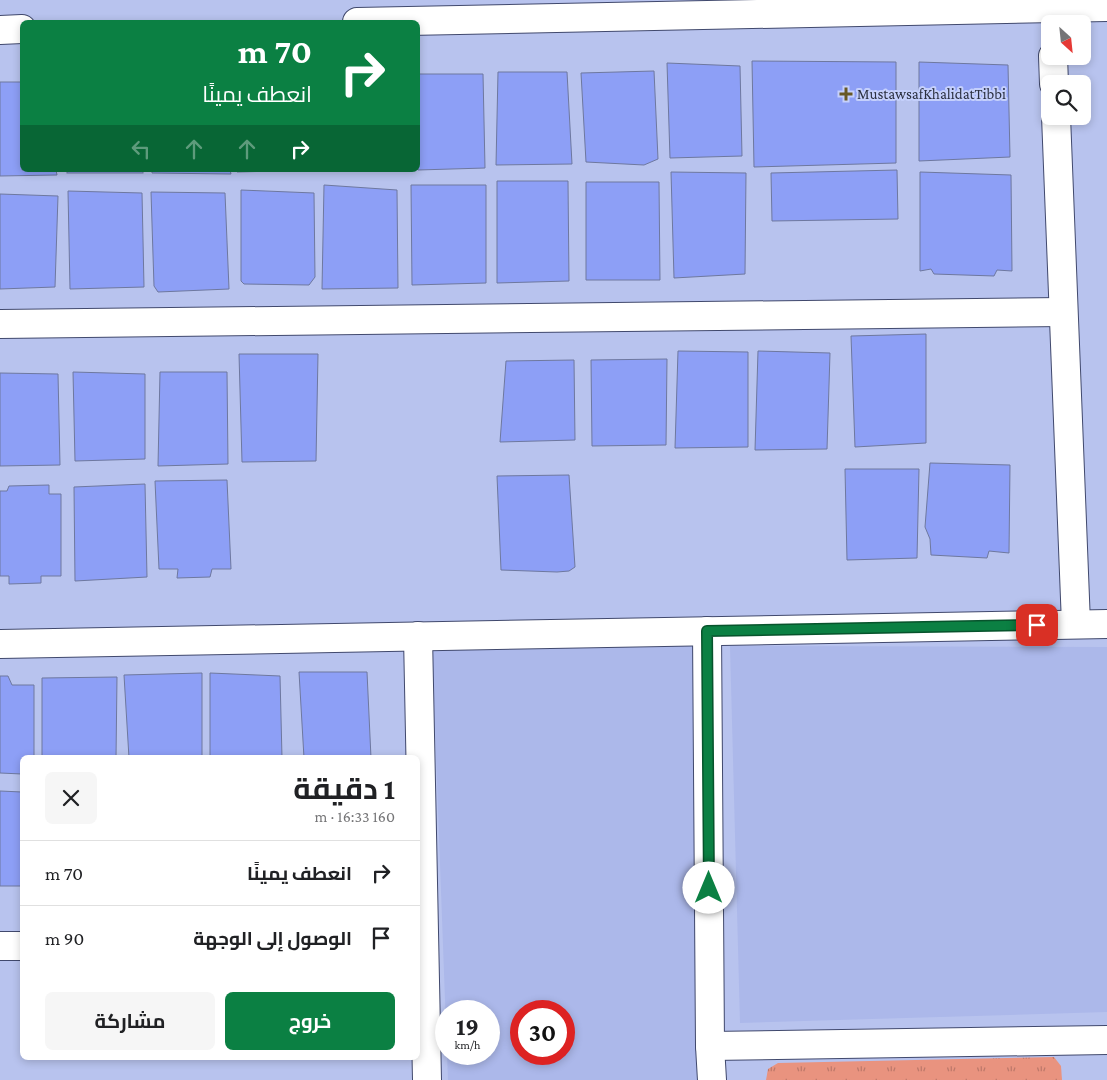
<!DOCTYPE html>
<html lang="ar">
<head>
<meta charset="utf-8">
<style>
  body { margin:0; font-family:"Crimson Pro",Cairo,serif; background:#f6f6f6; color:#202124; direction:rtl; height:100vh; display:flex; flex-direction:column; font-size:19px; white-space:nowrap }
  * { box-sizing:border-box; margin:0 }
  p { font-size:16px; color:#757577 }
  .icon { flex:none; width:28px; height:28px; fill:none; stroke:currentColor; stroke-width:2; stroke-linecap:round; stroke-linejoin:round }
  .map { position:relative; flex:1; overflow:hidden; direction:ltr }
  .drawer { position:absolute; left:20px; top:755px; width:400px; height:305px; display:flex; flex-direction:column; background:#fff; border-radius:8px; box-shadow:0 2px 8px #0003; direction:rtl }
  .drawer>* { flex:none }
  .hud { position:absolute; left:20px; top:20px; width:400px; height:152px; border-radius:8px; box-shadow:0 2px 8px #0003; direction:rtl; background:#0b8043; color:#fff; overflow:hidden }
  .needle { width:32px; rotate:153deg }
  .tools { position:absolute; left:1041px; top:15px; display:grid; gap:10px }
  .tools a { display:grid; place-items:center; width:50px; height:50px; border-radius:8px; background:#fff; box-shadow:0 2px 8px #0003; font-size:25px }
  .speed { position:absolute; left:435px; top:1000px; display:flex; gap:10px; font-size:25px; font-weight:700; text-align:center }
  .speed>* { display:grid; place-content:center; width:65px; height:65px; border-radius:50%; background:#fff; box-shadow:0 2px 8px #0003; line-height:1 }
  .speed small { font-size:12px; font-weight:400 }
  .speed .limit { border:8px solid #d22; background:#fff; color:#111 }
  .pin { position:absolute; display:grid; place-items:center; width:42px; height:42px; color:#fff; margin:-21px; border-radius:10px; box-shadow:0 2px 8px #0006 }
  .me { position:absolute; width:55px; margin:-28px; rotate:0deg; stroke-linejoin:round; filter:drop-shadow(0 0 4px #0008) }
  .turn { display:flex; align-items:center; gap:18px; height:105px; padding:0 25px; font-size:22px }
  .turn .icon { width:65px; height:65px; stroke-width:2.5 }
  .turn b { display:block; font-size:35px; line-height:42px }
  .lanes { display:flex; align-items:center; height:48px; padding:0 25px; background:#0003; justify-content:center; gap:25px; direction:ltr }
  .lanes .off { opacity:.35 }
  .round { display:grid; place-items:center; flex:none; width:52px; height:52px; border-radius:8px; background:#f6f6f6 }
  .overview { display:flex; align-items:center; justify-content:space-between; height:85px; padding:0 25px }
  h1 { font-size:30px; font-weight:700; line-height:38px }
  .button { display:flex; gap:10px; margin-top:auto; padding:10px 25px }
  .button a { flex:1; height:58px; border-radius:8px; background:#0b8043; color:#fff; font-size:20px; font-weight:700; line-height:58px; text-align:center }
  .button a+a { background:#f6f6f6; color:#202124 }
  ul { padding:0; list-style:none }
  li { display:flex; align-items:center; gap:15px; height:65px; padding:0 25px; border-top:1px solid #e0e0e0 }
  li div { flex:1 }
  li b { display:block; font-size:19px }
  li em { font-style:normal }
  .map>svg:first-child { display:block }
</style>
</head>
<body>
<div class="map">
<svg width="1107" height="1080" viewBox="0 0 1107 1080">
  <defs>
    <pattern id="park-tufts" width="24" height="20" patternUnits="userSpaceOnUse" patternTransform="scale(1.25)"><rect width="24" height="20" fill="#e9937f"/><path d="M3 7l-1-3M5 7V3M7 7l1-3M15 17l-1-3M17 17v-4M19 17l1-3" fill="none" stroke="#bd7869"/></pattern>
  </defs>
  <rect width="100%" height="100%" fill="#b8c3ee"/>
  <!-- built -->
  <g fill="#acb8ea" fill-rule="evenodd">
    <path d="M695,640l2,440h-249l-1,-26h42v-43h-43v16l-14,-381zM521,1011h43v43h-43z"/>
    <polygon points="730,646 1107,647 1107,1012 740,1023"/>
  </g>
  <!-- park -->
  <polygon fill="url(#park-tufts)" points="1054,1057 1061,1066 1062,1080 766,1080 768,1069 778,1063"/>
  <!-- building -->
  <g fill="#8d9ff6" stroke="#6e789f">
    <polygon points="752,61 896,62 896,163 754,167"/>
    <polygon points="919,62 1008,65 1010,157 919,161"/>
    <polygon points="667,63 740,66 742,156 670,158"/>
    <polygon points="654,71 658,159 644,165 586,162 581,73"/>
    <polygon points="498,72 567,72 572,164 496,165"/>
    <polygon points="418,74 483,74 485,168 418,170"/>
    <polygon points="0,82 22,82 22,170 56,170 57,175 0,176"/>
    <rect x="67" y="170" width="76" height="3"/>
    <polygon points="152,170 230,170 231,174 152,173"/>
    <polygon points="237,170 313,170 237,172"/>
    <polygon points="897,170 898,219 772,221 771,173"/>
    <polygon points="671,172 746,173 745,274 674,278"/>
    <polygon points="920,172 1011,175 1012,271 997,270 994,276 934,274 931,269 920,271"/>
    <polygon points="497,181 568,181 569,281 497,283"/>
    <polygon points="586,182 659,182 660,280 586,280"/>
    <polygon points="324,185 397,190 398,288 322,289"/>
    <polygon points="411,185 486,185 486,283 412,285"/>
    <polygon points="241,190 314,193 315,277 309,285 244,284 241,281"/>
    <polygon points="68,191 142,193 144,287 70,289"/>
    <polygon points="151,192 225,193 229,289 158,292 154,286"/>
    <polygon points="0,194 58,196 55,287 0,289"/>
    <polygon points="926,334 926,443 855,447 851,336"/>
    <polygon points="678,351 748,352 748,447 675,448"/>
    <polygon points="758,351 830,353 827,449 755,450"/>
    <polygon points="239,354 318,354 316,461 242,462"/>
    <polygon points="667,359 666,445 592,446 591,360"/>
    <polygon points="574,360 575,440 500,442 506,361"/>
    <polygon points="73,372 145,374 145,459 75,461"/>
    <polygon points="160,372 227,372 228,464 158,466"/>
    <polygon points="0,373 58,374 60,465 0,466"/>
    <polygon points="930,463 1010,465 1009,553 989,551 987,558 931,555 930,539 925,527"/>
    <polygon points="845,469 919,469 917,558 847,560"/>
    <polygon points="569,475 575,567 569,571 557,572 501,570 497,476"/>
    <polygon points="227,480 231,569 212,569 210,577 177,578 178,569 159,569 155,481"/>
    <polygon points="145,484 147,577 75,581 74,487"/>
    <polygon points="49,485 49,494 61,494 61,576 41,576 41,583 9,584 9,576 0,576 0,491 7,491 9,486"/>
    <polygon points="299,672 367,672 371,758 304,758"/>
    <polygon points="202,673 202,758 129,758 124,675"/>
    <polygon points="210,673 280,676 282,758 210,758"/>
    <polygon points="0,676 8,676 12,685 34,685 34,758 22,758 22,774 0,773"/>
    <polygon points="117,677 116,758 42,758 42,678"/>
    <polygon points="0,791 22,792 22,886 0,886"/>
  </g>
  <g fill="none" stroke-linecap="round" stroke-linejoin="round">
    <!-- minor casing -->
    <g stroke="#41496d" stroke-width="30">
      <g id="minor">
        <polyline points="357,22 1107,7"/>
        <polyline points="0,30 22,29"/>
        <polyline points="1053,56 1054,84"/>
        <polyline points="1056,116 1076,624"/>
        <polyline points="0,324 1063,312"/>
        <polyline points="707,631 710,1046 712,1080"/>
        <polyline points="418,636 427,1080"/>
        <polyline points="0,644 1107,624"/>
        <polyline points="0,946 22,946"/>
        <polyline points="710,1046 1107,1040"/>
      </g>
    </g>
    <!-- minor -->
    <use href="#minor" stroke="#fff" stroke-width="28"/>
  </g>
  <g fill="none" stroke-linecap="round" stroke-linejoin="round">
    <!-- route casing -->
    <g stroke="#07532c" stroke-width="12">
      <polyline id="route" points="709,888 707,631 1037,625"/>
    </g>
    <!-- route -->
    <use href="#route" stroke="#0b8043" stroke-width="9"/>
  </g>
  <!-- markers -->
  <path fill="#675825" stroke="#c5d0fc" stroke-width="2" d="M843.5 86.5h5v5h5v5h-5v5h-5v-5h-5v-5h5z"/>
  <g text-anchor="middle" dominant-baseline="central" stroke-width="4" stroke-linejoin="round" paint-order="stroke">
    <!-- poi labels -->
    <g font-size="15" fill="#2b3040" stroke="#c5d0fc" text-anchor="start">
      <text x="857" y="94">MustawsafKhalidatTibbi</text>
    </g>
  </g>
</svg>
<div class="tools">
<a><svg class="needle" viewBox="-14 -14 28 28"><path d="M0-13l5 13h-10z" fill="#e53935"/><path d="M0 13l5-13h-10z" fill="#757577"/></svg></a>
<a><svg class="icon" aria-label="search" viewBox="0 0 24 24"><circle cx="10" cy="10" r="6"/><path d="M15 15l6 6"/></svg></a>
</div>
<div class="speed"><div>19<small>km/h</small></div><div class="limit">30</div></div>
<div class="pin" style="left:1037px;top:625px;background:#d93025"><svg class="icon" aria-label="arrive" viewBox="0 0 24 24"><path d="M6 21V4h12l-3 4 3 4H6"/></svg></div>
<svg class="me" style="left:709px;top:888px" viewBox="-20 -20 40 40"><circle r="19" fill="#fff"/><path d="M0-13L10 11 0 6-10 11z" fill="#0b8043"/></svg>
<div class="hud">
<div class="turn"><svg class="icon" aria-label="right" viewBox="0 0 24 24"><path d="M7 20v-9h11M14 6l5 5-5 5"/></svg><div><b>70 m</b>انعطف يمينًا</div></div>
<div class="lanes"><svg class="icon off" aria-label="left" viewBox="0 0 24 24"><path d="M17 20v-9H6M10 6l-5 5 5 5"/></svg><svg class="icon off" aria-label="ahead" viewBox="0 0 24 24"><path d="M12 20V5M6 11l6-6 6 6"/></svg><svg class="icon off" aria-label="ahead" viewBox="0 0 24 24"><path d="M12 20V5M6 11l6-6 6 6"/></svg><svg class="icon" aria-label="right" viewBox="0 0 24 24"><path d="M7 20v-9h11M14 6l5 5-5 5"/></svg></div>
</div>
<section class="drawer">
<div class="overview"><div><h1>1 دقيقة</h1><p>160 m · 16:33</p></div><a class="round"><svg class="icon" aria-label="close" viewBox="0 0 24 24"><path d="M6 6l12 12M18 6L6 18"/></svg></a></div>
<ul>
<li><svg class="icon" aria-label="right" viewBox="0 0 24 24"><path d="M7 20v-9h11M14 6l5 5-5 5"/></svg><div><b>انعطف يمينًا</b></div><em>70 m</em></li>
<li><svg class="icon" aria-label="arrive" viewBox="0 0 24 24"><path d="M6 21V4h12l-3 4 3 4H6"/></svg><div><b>الوصول إلى الوجهة</b></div><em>90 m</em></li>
</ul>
<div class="button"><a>خروج</a><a>مشاركة</a></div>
</section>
</div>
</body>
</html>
